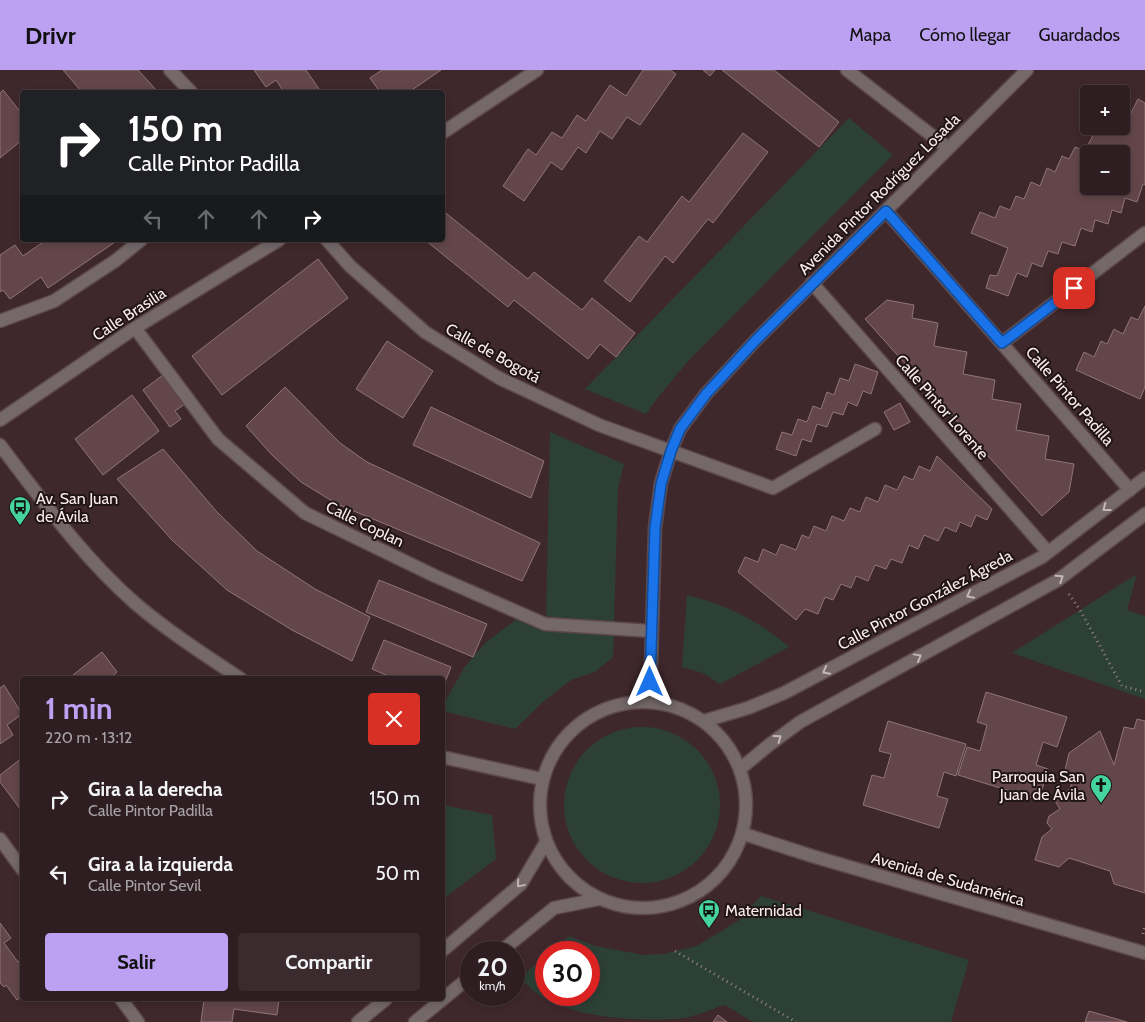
<!DOCTYPE html>
<html lang="es">
<head>
<meta charset="utf-8">
<style>
  body { margin:0; font-family:Cabin,sans-serif; background:#3b2b2e; color:#f1f3f6; height:100vh; display:flex; flex-direction:column; font-size:19px; white-space:nowrap }
  * { box-sizing:border-box; margin:0 }
  p { font-size:16px; color:#a7a2a5 }
  .icon { flex:none; width:28px; height:28px; fill:none; stroke:currentColor; stroke-width:2; stroke-linecap:round; stroke-linejoin:round }
  .map { position:relative; flex:1; overflow:hidden }
  .side { position:absolute; left:20px; top:606px; width:425px; height:325px; display:flex; flex-direction:column; background:#2f1e21; border-radius:5px; box-shadow:0 2px 8px #0003,0 0 0 1px #4a3c3f }
  .side>* { flex:none }
  .guide { position:absolute; left:20px; top:20px; width:425px; height:152px; border-radius:5px; box-shadow:0 2px 8px #0003,0 0 0 1px #4a3c3f; background:#202124; color:#fff; overflow:hidden }
  .controls { position:absolute; left:1080px; top:15px; display:grid; gap:10px }
  .controls a { display:grid; place-items:center; width:50px; height:50px; border-radius:5px; background:#2f1e21; box-shadow:0 2px 8px #0003,0 0 0 1px #4a3c3f; font-size:25px }
  .speed { position:absolute; left:460px; top:871px; display:flex; gap:10px; font-size:25px; font-weight:700; text-align:center }
  .speed>* { display:grid; place-content:center; width:65px; height:65px; border-radius:50%; background:#2f1e21; box-shadow:0 2px 8px #0003,0 0 0 1px #4a3c3f; line-height:1 }
  .speed small { font-size:12px; font-weight:400 }
  .speed .limit { border:8px solid #d22; background:#fff; color:#111 }
  .pin { position:absolute; display:grid; place-items:center; width:42px; height:42px; color:#fff; margin:-21px; border-radius:10px; box-shadow:0 2px 8px #0006 }
  .me { position:absolute; width:55px; margin:-28px; rotate:0deg; stroke-linejoin:round; filter:drop-shadow(0 0 4px #0008) }
  .turn { display:flex; align-items:center; gap:18px; height:105px; padding:0 25px; font-size:22px }
  .turn .icon { width:65px; height:65px; stroke-width:2.5 }
  .turn b { display:block; font-size:35px; line-height:42px }
  .lanes { display:flex; align-items:center; height:48px; padding:0 25px; background:#0003; justify-content:center; gap:25px; direction:ltr }
  .lanes .off { opacity:.35 }
  .round { display:grid; place-items:center; flex:none; width:52px; height:52px; border-radius:5px; background:#3b2b2e }
  .overview { display:flex; align-items:center; justify-content:space-between; height:85px; padding:0 25px }
  h1 { font-size:30px; font-weight:800; line-height:38px; color:#bca0f2 }
  .cta { display:flex; gap:10px; margin-top:auto; padding:10px 25px }
  .cta a { flex:1; height:58px; border-radius:5px; background:#bca0f2; color:#111; font-size:20px; font-weight:800; line-height:58px; text-align:center }
  .cta a+a { background:#3b2b2e; color:#f1f3f6 }
  ul { padding:0; list-style:none }
  li { display:flex; align-items:center; gap:15px; height:75px; padding:0 25px }
  li div { flex:1 }
  li b { display:block; font-size:19px }
  li em { font-style:normal }
  header { display:flex; align-items:center; gap:30px; box-sizing:border-box; height:70px; padding:0 25px; background:#bca0f2; color:#111 }
  header strong { font-size:24px }
  nav { display:flex; gap:28px; margin-inline-start:auto; font-size:18px }
  .map>svg:first-child { display:block }
</style>
</head>
<body>
<header>
<strong>Drivr</strong>
<nav><a>Mapa</a><a>Cómo llegar</a><a>Guardados</a></nav>
</header>
<div class="map">
<svg width="1145" height="952" viewBox="0 0 1145 952">
  <rect width="100%" height="100%" fill="#3f282c"/>
  <!-- green -->
  <g fill="#2c4036">
    <polygon points="849,48 893,85 689,290 659,326 646,344 585,319"/>
    <polygon points="550,362 624,394 618,418 614,552 546,547"/>
    <polygon points="1137,504 1127,540 1145,546 1145,629 1012,583"/>
    <path d="M687,525c40,10 71,25 102,52l-69,37 -17,-11 -21,-6z"/>
    <polygon points="518,548 545,561 614,564 613,587 595,602 571,610 542,633 515,659 443,641 443,635 464,598 485,573"/>
    <circle cx="642" cy="735" r="78"/>
    <polygon points="443,735 492,745 496,789 443,829"/>
    <path d="M761,826l208,64 -18,62h-198l-28,-17c-13,4 -27,10 -40,13 -41,4 -101,1 -138,-18 -10,-5 -19,-14 -27,-22l26,-23v40h43v-43h-39l19,-16 26,10 49,9 20,-1 33,-8 42,-26z"/>
  </g>
  <!-- building -->
  <g fill="#63464a" stroke="#907478" fill-rule="evenodd">
    <polygon points="63,0 138,0 158,22 82,22"/>
    <polygon points="254,0 306,0 321,22 284,22 276,10 266,17"/>
    <polygon points="382,0 441,0 409,22 380,22 370,8"/>
    <polygon points="643,0 670,0 676,4 640,55 627,47 612,69 600,61 586,83 578,77 562,100 551,92 524,131 503,116 528,79 536,85 552,62 562,68 577,45 586,51 610,15 626,26"/>
    <polygon points="703,0 715,0 710,6"/>
    <polygon points="722,0 774,0 839,52 819,77"/>
    <polygon points="3,20 22,44 22,70 0,88 0,23"/>
    <path d="M1138,29l7,4v82l-2,-1 -6,18 -12,-4 -4,15 -9,-3 -4,14 -13,-4 -3,12 -11,-4 -6,18 -13,-4 -4,12 -10,-3 -6,16 -10,-4 -5,14 -10,-4 -9,23 -22,-8 4,-13 7,1 11,-28 -37,-15 9,-21 15,6 5,-12 10,4 6,-14 8,3 7,-17 9,4 7,-18 8,4 7,-16 7,3 6,-12 10,4 9,-18 7,3 5,-10h15v-11l3,-5 7,3zM1089,84h32v32h-32z"/>
    <polygon points="743,63 768,82 713,153 708,149 673,193 665,186 630,232 604,211 639,166 647,172 682,126 689,132"/>
    <polygon points="442,140 528,209 534,202 582,240 592,228 635,263 616,287 600,274 588,289 514,230 508,237 425,170 442,170"/>
    <polygon points="46,170 118,170 48,218 41,207 10,229 3,220 0,222 0,185 15,175 23,186"/>
    <polygon points="318,189 348,228 222,325 192,286"/>
    <polygon points="887,230 914,235 912,248 938,253 934,276 967,282 963,304 995,310 992,329 1021,334 1016,360 1049,366 1045,389 1074,394 1069,422 1042,446 865,249"/>
    <polygon points="1145,236 1145,317 1140,329 1076,300 1084,282 1094,287 1101,271 1107,274 1114,259 1123,264 1131,247 1138,250"/>
    <polygon points="387,271 433,301 403,348 356,319"/>
    <polygon points="855,294 878,302 871,324 863,321 857,336 848,332 843,345 833,342 827,357 817,354 811,372 802,369 796,386 776,379 782,362 792,365 798,349 807,352 813,336 821,339 827,322 834,325 840,308 849,311"/>
    <polygon points="163,305 185,334 175,341 181,349 170,357 143,320"/>
    <polygon points="285,317 340,373 367,392 540,473 522,511 337,434 301,412 272,385 246,356"/>
    <polygon points="132,325 159,361 103,405 75,369"/>
    <polygon points="900,333 910,352 894,360 884,342"/>
    <polygon points="431,337 544,391 531,428 413,375"/>
    <polygon points="163,379 217,442 257,481 315,519 370,547 352,591 292,560 227,520 172,470 117,409"/>
    <polygon points="937,386 992,439 987,450 976,445 971,457 960,452 956,462 945,457 938,471 924,465 918,479 909,475 902,493 891,489 886,499 875,495 868,511 856,506 851,518 841,514 833,530 825,527 818,544 805,539 796,550 738,502 745,487 758,492 763,479 776,485 781,474 796,480 802,465 809,468 814,456 826,461 832,446 844,451 850,438 860,442 866,427 878,432 885,415 897,420 904,406 913,410 919,396 930,401"/>
    <polygon points="379,510 487,554 473,587 366,542"/>
    <polygon points="384,570 451,597 442,620 442,609 395,609 372,599"/>
    <polygon points="102,582 117,602 109,609 68,609"/>
    <polygon points="4,615 22,644 7,655 13,665 0,674 0,618"/>
    <polygon points="986,622 1067,647 1057,677 1043,672 1036,695 1048,699 1039,730 958,705 967,677 980,681 987,655 977,652"/>
    <polygon points="1137,649 1145,651 1145,823 1114,814 1110,801 1069,788 1059,797 1035,790 1042,767 1052,759 1047,753 1049,746 1060,739 1054,729 1070,719 1072,712 1063,709 1069,683 1100,661 1114,695 1124,657 1134,659"/>
    <polygon points="888,651 966,674 956,706 944,702 937,726 948,729 939,758 863,735 872,705 884,708 891,684 879,681"/>
    <polygon points="22,688 22,739 21,740 0,712 0,705"/>
    <polygon points="0,853 11,868 4,873 18,892 22,889 22,926 17,930 6,915 4,917 0,913"/>
    <polygon points="204,929 279,929 277,945 234,939 232,952 201,952"/>
    <polygon points="1089,941 1127,952 1085,952"/>
    <polygon points="718,945 727,952 713,952"/>
  </g>
  <g fill="none" stroke-linecap="round" stroke-linejoin="round">
    <!-- pedestrian casing -->
    <g stroke="#5d474b" stroke-width="15">
      <polyline id="pedestrian" points="812,213 1048,482"/>
    </g>
    <!-- minor casing -->
    <g stroke="#5d474b" stroke-width="15">
      <g id="minor">
        <polyline points="170,0 191,22"/>
        <polyline points="847,0 948,78"/>
        <polyline points="442,63 537,0"/>
        <polyline points="886,141 1130,420"/>
        <polyline points="327,170 350,196 425,262 499,308 599,355 773,418 875,359"/>
        <polyline points="0,251 54,231 115,191 141,170"/>
        <polyline points="135,258 218,369 305,443 435,506 545,554 651,561"/>
        <polyline points="1002,273 1145,163"/>
        <polyline points="0,350 135,258 279,170"/>
        <polyline points="650,631 655,458 661,413 671,381 680,359 706,324 756,270 1027,0"/>
        <polyline points="0,769 22,799"/>
        <polyline points="121,929 138,952"/>
      </g>
    </g>
    <!-- tertiary casing -->
    <g stroke="#5d474b" stroke-width="15">
      <g id="tertiary">
        <path d="M0,375c42,55 83,113 136,159 33,28 69,51 105,75"/>
        <circle cx="643" cy="735" r="103"/>
        <polyline points="704,651 748,638 784,623 1042,487 1145,408"/>
        <polyline points="442,687 542,709"/>
        <polyline points="740,699 769,675 800,652 1058,510 1145,444"/>
        <polyline points="744,764 812,786 1145,883"/>
        <polyline points="442,881 521,814 546,772"/>
        <polyline points="500,882 554,838 599,829"/>
        <polyline points="358,952 386,929"/>
        <polyline points="415,952 471,906"/>
      </g>
    </g>
    <!-- path -->
    <g stroke="#968285" stroke-width="3" stroke-dasharray="1 4" stroke-linecap="butt">
      <polyline points="1069,524 1080,540 1122,616 1145,622"/>
      <polyline points="1143,864 1145,855"/>
      <polyline points="675,881 796,952"/>
    </g>
    <!-- pedestrian -->
    <use href="#pedestrian" stroke="#746869" stroke-width="12"/>
    <!-- minor -->
    <use href="#minor" stroke="#746869" stroke-width="12"/>
    <!-- tertiary -->
    <use href="#tertiary" stroke="#746869" stroke-width="12"/>
  </g>
  <!-- one-way arrows -->
  <defs><path id="oneway-chevron" d="M-2-3.5L2.5 0L-2 3.5" fill="none" stroke-width="1.6" stroke-linecap="round" stroke-linejoin="round" transform="scale(1.25)"/></defs>
  <g stroke="#c4b6b8">
    <use href="#oneway-chevron" transform="translate(1106 438) rotate(143)"/>
    <use href="#oneway-chevron" transform="translate(1060 508) rotate(-34)"/>
    <use href="#oneway-chevron" transform="translate(970 525) rotate(152)"/>
    <use href="#oneway-chevron" transform="translate(918 587) rotate(-29)"/>
    <use href="#oneway-chevron" transform="translate(826 601) rotate(152)"/>
    <use href="#oneway-chevron" transform="translate(778 668) rotate(-36)"/>
    <use href="#oneway-chevron" transform="translate(520 814) rotate(130)"/>
  </g>
  <g fill="none" stroke-linecap="round" stroke-linejoin="round">
    <!-- route casing -->
    <g stroke="#114b97" stroke-width="12">
      <polyline id="route" points="650,612 655,458 661,414 671,381 680,359 706,324 756,270 886,141 1002,273 1074,218"/>
    </g>
    <!-- route -->
    <use href="#route" stroke="#1a73e8" stroke-width="9"/>
  </g>
  <!-- icons -->
  <defs>
    <g id="bus-pin" transform="scale(1.125)"><path d="M0 17L-7.5 6A9.5 9.5 0 1 1 7.5 6Z" fill="#45d49f" stroke="#1f1416"/><path d="M-5-6H5V4H4V6H2V4H-2V6H-4V4H-5ZM-3.5-4V0h7V-4ZM-3.5 1.2v1.5H-2V1.2ZM2 1.2v1.5H3.5V1.2Z" fill="#111"/></g>
    <g id="church-pin" transform="scale(1.125)"><path d="M0 17L-7.5 6A9.5 9.5 0 1 1 7.5 6Z" fill="#45d49f" stroke="#1f1416"/><path d="M-1.2-6h2.4v3.5h3.3v2.4h-3.3V6h-2.4V-.1h-3.3v-2.4h3.3Z" fill="#111"/></g>
  </defs>
  <g fill-rule="evenodd">
    <use href="#bus-pin" x="20" y="437"/>
    <use href="#church-pin" x="1101" y="715"/>
    <use href="#bus-pin" x="709" y="840"/>
  </g>
  <g text-anchor="middle" dominant-baseline="central" stroke-width="4" stroke-linejoin="round" paint-order="stroke">
    <!-- street labels -->
    <g font-size="16" fill="#faeaec" stroke="#1f1416">
      <text transform="translate(879 124) rotate(-45)">Avenida Pintor Rodríguez Losada</text>
      <text transform="translate(129 244) rotate(-33)">Calle Brasilia</text>
      <text transform="translate(493 283) rotate(29)">Calle de Bogotá</text>
      <text transform="translate(1070 326) rotate(49)">Calle Pintor Padilla</text>
      <text transform="translate(942 337) rotate(49)">Calle Pintor Lorente</text>
      <text transform="translate(365 454) rotate(26)">Calle Coplan</text>
      <text transform="translate(925 530) rotate(-28)">Calle Pintor González Ágreda</text>
      <text transform="translate(948 809) rotate(16)">Avenida de Sudamérica</text>
    </g>
    <!-- poi labels -->
    <g font-size="16" fill="#faeaec" stroke="#1f1416" text-anchor="start">
      <text x="36" y="428">Av. San Juan<tspan x="36" dy="18">de Ávila</tspan></text>
      <text x="1085" y="706" text-anchor="end">Parroquia San<tspan x="1085" dy="18">Juan de Ávila</tspan></text>
      <text x="725" y="840">Maternidad</text>
    </g>
  </g>
</svg>
<div class="controls">
<a>+</a>
<a>−</a>
</div>
<div class="speed"><div>20<small>km/h</small></div><div class="limit">30</div></div>
<div class="pin" style="left:1074px;top:218px;background:#d93025"><svg class="icon" aria-label="arrive" viewBox="0 0 24 24"><path d="M6 21V4h12l-3 4 3 4H6"/></svg></div>
<svg class="me" style="left:650px;top:612px" viewBox="-20 -20 40 40"><path d="M0-17L14 15 0 8-14 15z" fill="#1a73e8" stroke="#fff" stroke-width="4"/></svg>
<div class="guide">
<div class="turn"><svg class="icon" aria-label="right" viewBox="0 0 24 24"><path d="M7 20v-9h11M14 6l5 5-5 5"/></svg><div><b>150 m</b>Calle Pintor Padilla</div></div>
<div class="lanes"><svg class="icon off" aria-label="left" viewBox="0 0 24 24"><path d="M17 20v-9H6M10 6l-5 5 5 5"/></svg><svg class="icon off" aria-label="ahead" viewBox="0 0 24 24"><path d="M12 20V5M6 11l6-6 6 6"/></svg><svg class="icon off" aria-label="ahead" viewBox="0 0 24 24"><path d="M12 20V5M6 11l6-6 6 6"/></svg><svg class="icon" aria-label="right" viewBox="0 0 24 24"><path d="M7 20v-9h11M14 6l5 5-5 5"/></svg></div>
</div>
<section class="side">
<div class="overview"><div><h1>1 min</h1><p>220 m · 13:12</p></div><a class="round" style="background:#d93025;color:#fff"><svg class="icon" aria-label="close" viewBox="0 0 24 24"><path d="M6 6l12 12M18 6L6 18"/></svg></a></div>
<ul>
<li><svg class="icon" aria-label="right" viewBox="0 0 24 24"><path d="M7 20v-9h11M14 6l5 5-5 5"/></svg><div><b>Gira a la derecha</b><p>Calle Pintor Padilla</p></div><em>150 m</em></li>
<li><svg class="icon" aria-label="left" viewBox="0 0 24 24"><path d="M17 20v-9H6M10 6l-5 5 5 5"/></svg><div><b>Gira a la izquierda</b><p>Calle Pintor Sevil</p></div><em>50 m</em></li>
</ul>
<div class="cta"><a>Salir</a><a>Compartir</a></div>
</section>
</div>
</body>
</html>
